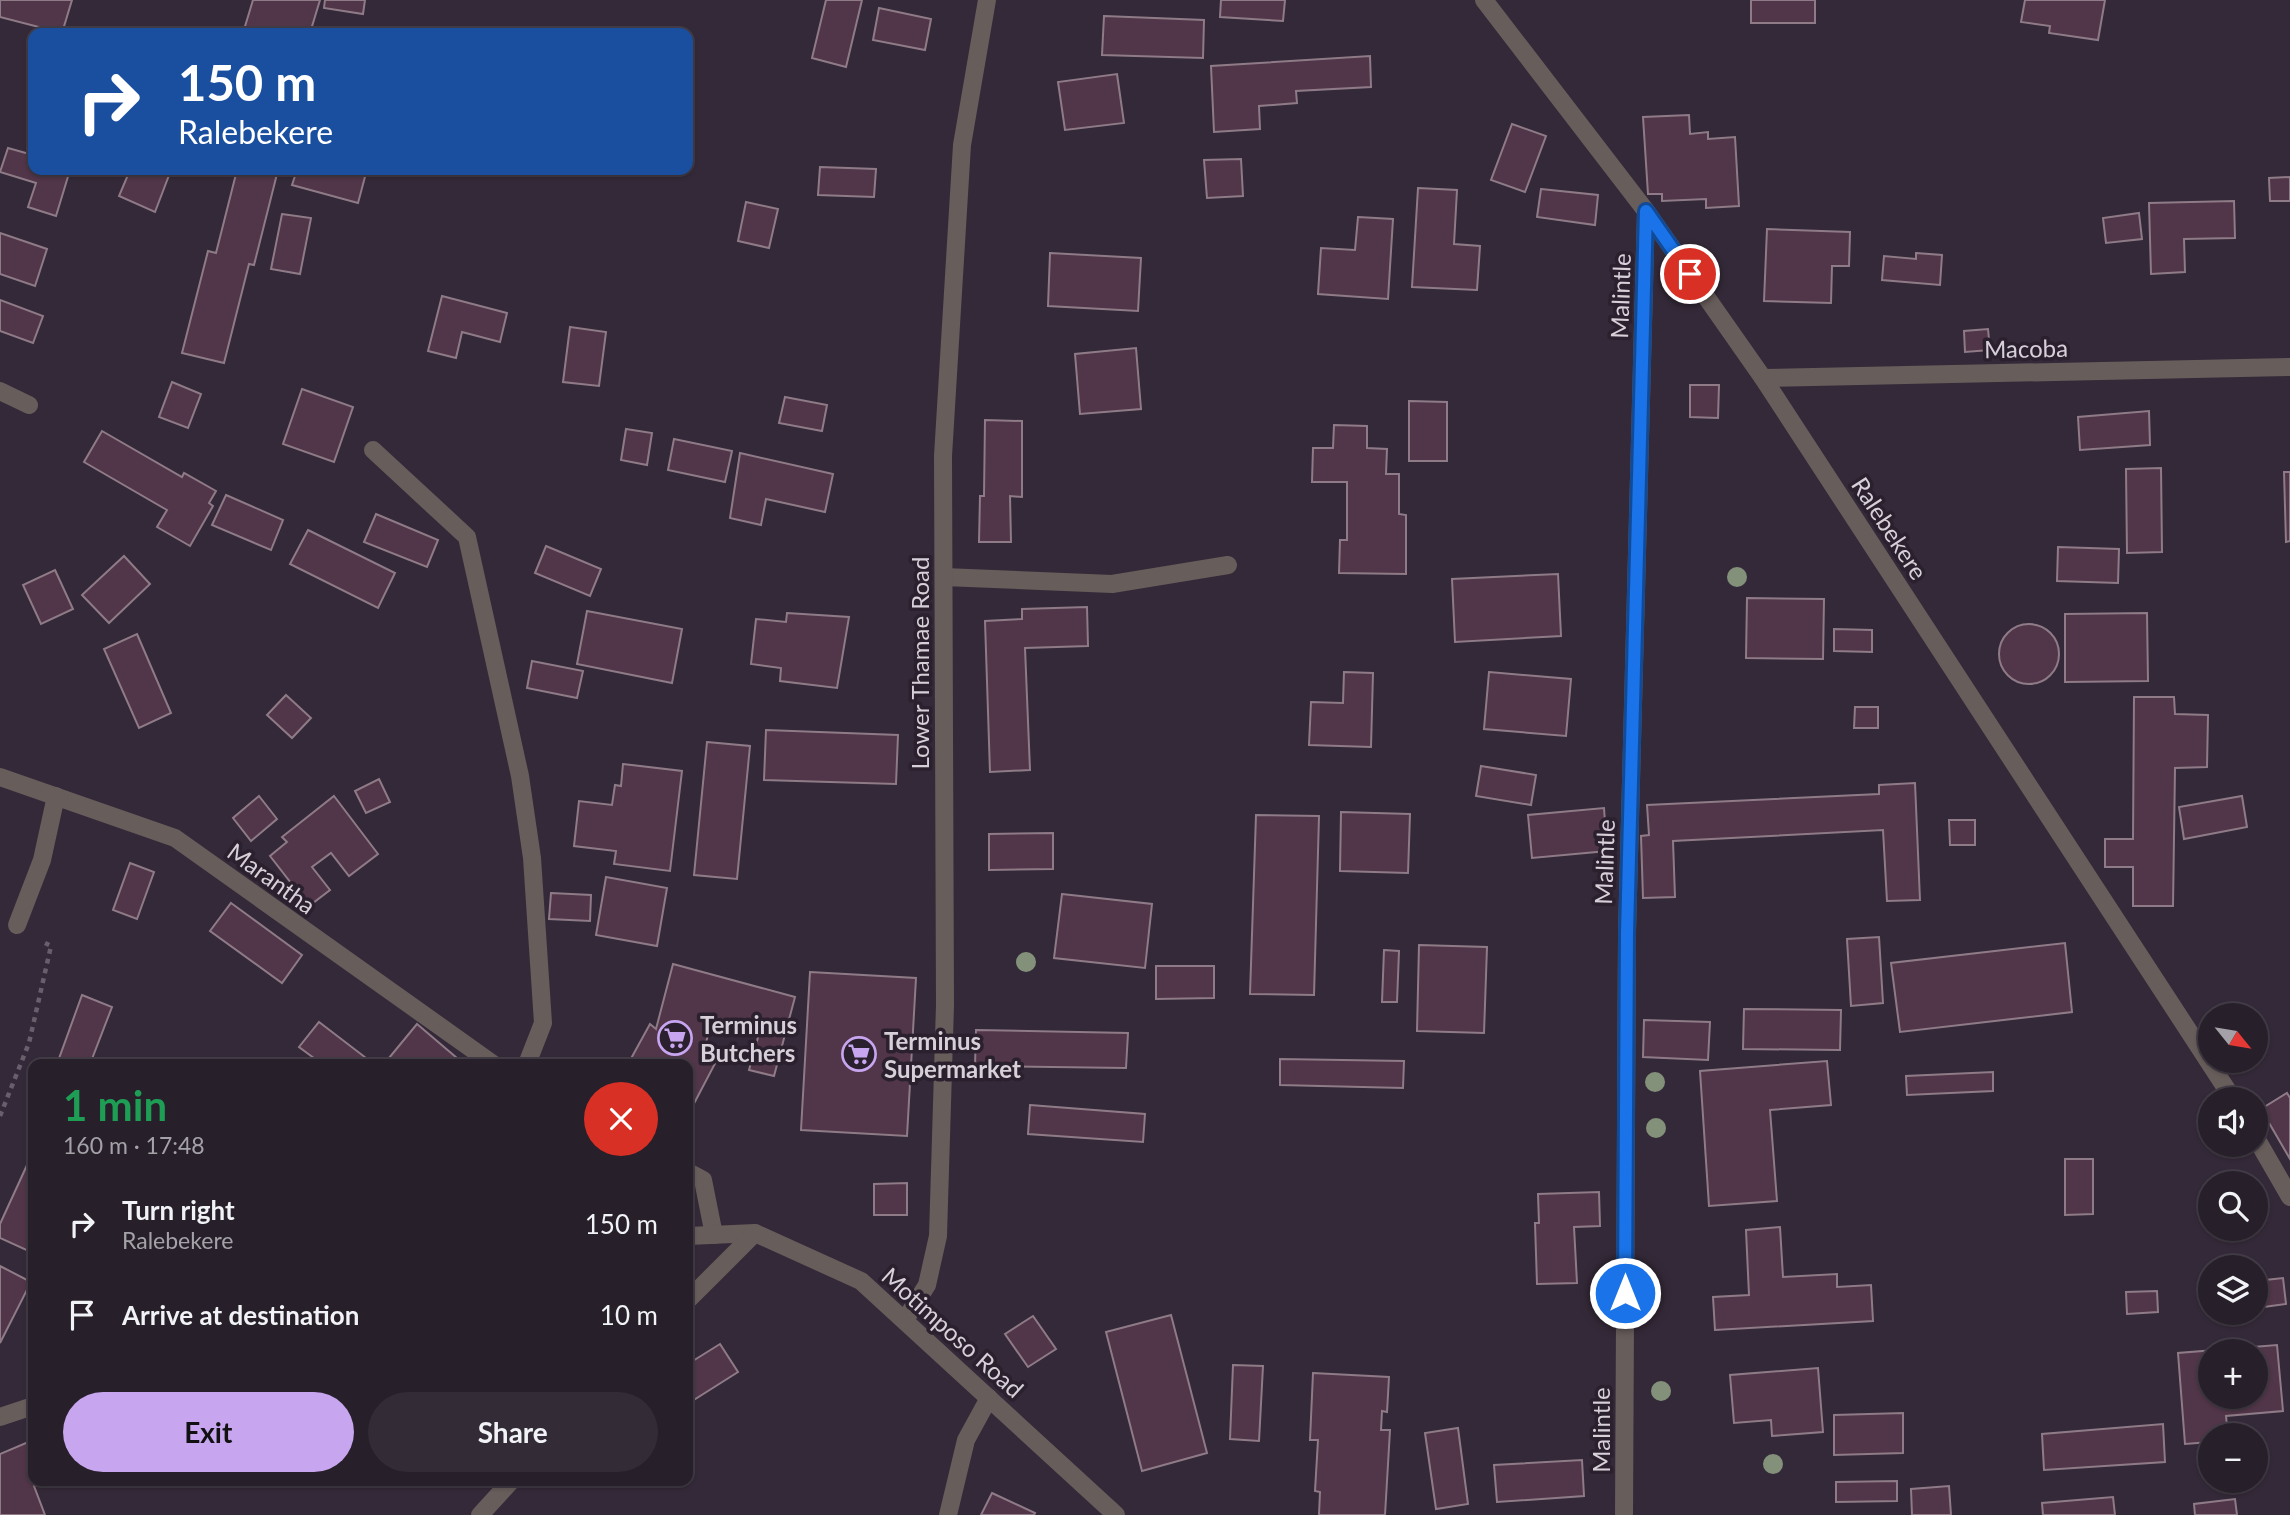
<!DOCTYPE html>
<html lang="en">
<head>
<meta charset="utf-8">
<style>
  body { margin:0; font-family:Lato,sans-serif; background:#332c36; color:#f1f3f6; height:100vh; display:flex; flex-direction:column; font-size:26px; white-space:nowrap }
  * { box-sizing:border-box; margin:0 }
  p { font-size:23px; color:#a4a2a8 }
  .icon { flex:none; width:38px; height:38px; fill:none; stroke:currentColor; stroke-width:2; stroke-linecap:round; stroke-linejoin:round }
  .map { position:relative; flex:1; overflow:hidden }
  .side { position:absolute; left:28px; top:1059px; width:665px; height:427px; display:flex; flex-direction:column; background:#271f2a; border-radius:14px; box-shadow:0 2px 5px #0004,0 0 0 2px #433d47 }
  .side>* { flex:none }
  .hud { position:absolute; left:28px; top:28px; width:665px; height:147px; border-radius:14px; box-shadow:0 2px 5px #0004,0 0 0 2px #433d47; background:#1a4fa0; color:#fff; overflow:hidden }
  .needle { width:46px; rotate:120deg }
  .tools { position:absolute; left:2198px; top:1003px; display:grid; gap:14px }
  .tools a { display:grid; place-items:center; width:70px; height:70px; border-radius:50%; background:#271f2a; box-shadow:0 2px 5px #0004,0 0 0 2px #433d47; font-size:35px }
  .pin { position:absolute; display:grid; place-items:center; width:60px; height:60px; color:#fff; margin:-30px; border:4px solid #fff; border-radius:50%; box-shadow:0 2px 7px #0007 }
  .me { position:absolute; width:77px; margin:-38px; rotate:0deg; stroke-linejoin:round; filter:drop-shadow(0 0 5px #0008) }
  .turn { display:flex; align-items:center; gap:24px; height:147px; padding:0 35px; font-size:32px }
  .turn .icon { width:91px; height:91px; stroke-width:2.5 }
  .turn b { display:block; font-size:49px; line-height:60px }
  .round { display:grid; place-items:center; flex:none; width:74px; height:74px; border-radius:37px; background:#332c36 }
  .overview { display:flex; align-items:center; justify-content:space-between; height:119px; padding:0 35px }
  h1 { font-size:42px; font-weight:700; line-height:52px; color:#1e9e55 }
  .action { display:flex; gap:14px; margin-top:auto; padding:14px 35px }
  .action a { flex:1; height:80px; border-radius:42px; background:#c7a6ef; color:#111; font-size:28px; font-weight:700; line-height:80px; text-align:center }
  .action a+a { background:#332c36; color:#f1f3f6 }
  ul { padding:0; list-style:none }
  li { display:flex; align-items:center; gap:21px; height:91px; padding:0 35px }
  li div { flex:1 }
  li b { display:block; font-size:26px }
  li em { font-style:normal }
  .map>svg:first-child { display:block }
</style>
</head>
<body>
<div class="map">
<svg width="2290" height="1515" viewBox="0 0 2290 1515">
  <rect width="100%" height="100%" fill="#342938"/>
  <!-- building -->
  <g fill="#513548" stroke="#8e7b87" stroke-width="2" fill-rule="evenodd">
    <polygon points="0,0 72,0 62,33 0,17"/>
    <polygon points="253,0 320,0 310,33 243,33"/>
    <polygon points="325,0 365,0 363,14 324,8"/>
    <polygon points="826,0 862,0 846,67 812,58"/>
    <polygon points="1221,0 1285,0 1283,21 1220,17"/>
    <rect x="1751" y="0" width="64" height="23"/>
    <polygon points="2025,0 2105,0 2098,40 2049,33 2050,26 2021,22"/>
    <polygon points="879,8 931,19 925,50 873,40"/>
    <polygon points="1104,16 1204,20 1203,58 1102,55"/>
    <polygon points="1370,56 1371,87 1296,91 1297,103 1259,106 1260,129 1214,132 1211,66"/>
    <polygon points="1117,74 1124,123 1065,130 1058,82"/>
    <polygon points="1689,115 1690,134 1708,132 1708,139 1735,137 1739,206 1706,208 1706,199 1662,201 1662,194 1648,194 1643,117"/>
    <polygon points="1512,124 1546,136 1525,192 1491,180"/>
    <polygon points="8,148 33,155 33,170 70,170 56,216 28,207 36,183 0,172"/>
    <polygon points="1241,159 1243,196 1207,198 1204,160"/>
    <polygon points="820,167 876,169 874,197 818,195"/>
    <polygon points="130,170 171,170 155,212 119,196"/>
    <polygon points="237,170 278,170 254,265 249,264 224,363 182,353 208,251 216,253"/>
    <polygon points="297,170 354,170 366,173 358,203 292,185"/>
    <polygon points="2290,177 2290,201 2270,201 2269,178"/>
    <polygon points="1418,188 1457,190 1454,244 1480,246 1477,290 1412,287"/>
    <polygon points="1541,189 1598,195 1595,225 1537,217"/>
    <polygon points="2234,201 2235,238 2184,239 2185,272 2151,274 2149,203"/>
    <polygon points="746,202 778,209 769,248 738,241"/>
    <polygon points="2139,213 2142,239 2106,243 2103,218"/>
    <polygon points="282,214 311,218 300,274 271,269"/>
    <polygon points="1358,217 1393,219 1388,299 1318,294 1321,248 1355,250"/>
    <polygon points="1767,229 1850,232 1849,266 1832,266 1831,303 1764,301"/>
    <polygon points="0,233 47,249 35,286 0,274"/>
    <polygon points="1050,253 1141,258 1138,311 1048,306"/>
    <polygon points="1916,253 1942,255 1940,285 1882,280 1884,256 1916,259"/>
    <polygon points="442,296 507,313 500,342 462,332 456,358 428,351"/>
    <polygon points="0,300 43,316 33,343 0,331"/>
    <polygon points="570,327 606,332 599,386 563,382"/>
    <polygon points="1988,329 1990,350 1965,352 1964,331"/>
    <polygon points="1136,348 1141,409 1080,414 1075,354"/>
    <polygon points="172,382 201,394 188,428 159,417"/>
    <polygon points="1690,385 1719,385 1718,418 1690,417"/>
    <polygon points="302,389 353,407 334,462 283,444"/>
    <polygon points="785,397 827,405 822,431 779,423"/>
    <polygon points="1409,401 1447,402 1447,461 1409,461"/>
    <polygon points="2149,411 2150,445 2080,450 2078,417"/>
    <polygon points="985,420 1022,421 1022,497 1010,496 1011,542 979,542 980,496 984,496"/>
    <polygon points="1334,425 1367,426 1367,448 1387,449 1386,474 1399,474 1399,514 1406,515 1406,574 1339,573 1340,540 1347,540 1347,482 1312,482 1313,448 1333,448"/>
    <polygon points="626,429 652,433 647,465 621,460"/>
    <polygon points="102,431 182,477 184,473 216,491 209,503 213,506 190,546 157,527 167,510 84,462"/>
    <polygon points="674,439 732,451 725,482 668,470"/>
    <polygon points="740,453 833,474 825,512 766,499 761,525 730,518"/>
    <polygon points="2161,468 2162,552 2127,553 2126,469"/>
    <polygon points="2284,472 2290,472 2290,541 2286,542"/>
    <polygon points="226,495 283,520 271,550 212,525"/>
    <polygon points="376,514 438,540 427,567 364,542"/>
    <polygon points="308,530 395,573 378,608 290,564"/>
    <polygon points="546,546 601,569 590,596 535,573"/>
    <polygon points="2058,547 2119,549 2118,583 2057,581"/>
    <polygon points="124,556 150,584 109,623 82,595"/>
    <polygon points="55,570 73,609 41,624 23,585"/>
    <polygon points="1558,574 1561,636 1455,642 1452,579"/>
    <polygon points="1747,598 1824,599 1823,659 1746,658"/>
    <polygon points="1087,607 1088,646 1025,648 1030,770 990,772 985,621 1022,619 1022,609"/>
    <polygon points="587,611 682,629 672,683 577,664"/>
    <polygon points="787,613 849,617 837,688 780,681 781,668 751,664 756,619 786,622"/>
    <polygon points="2147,613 2148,681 2065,682 2065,614"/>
    <circle cx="2029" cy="654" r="30"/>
    <polygon points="1834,629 1872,630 1872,652 1834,651"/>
    <polygon points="137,634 171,713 139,728 104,649"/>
    <polygon points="532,661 583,671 577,698 527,688"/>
    <polygon points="1344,672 1373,673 1371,747 1309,745 1311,702 1343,703"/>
    <polygon points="1489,672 1571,679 1566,736 1484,729"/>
    <polygon points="286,695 311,718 292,738 267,715"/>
    <polygon points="2134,697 2174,697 2175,714 2208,715 2207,767 2175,768 2173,906 2133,906 2133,867 2105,867 2105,839 2133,839"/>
    <polygon points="1855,707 1878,707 1878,728 1854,728"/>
    <polygon points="766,730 898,735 896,784 764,780"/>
    <polygon points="707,742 750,746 737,879 694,875"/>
    <polygon points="623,764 682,771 670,871 614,864 616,851 574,846 579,801 612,805 615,785 621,786"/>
    <polygon points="1481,766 1536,775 1531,805 1476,796"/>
    <polygon points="379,779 390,802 366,813 355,791"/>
    <polygon points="1915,783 1920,900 1887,901 1883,830 1673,841 1675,897 1643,898 1641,836 1649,835 1647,805 1879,794 1879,785"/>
    <polygon points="259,796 277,819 251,841 233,818"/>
    <polygon points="334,796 378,854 349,876 331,853 312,867 330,890 309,906 270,856 287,842 282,837"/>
    <polygon points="2242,796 2247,827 2184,839 2179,807"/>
    <polygon points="1604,808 1607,851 1532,858 1528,815"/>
    <polygon points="1341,812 1410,814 1408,873 1340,871"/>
    <polygon points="1256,815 1319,816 1314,995 1250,994"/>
    <polygon points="1949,820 1975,820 1975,845 1950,845"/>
    <polygon points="1053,833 1053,869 989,870 989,834"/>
    <polygon points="130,863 154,872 137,919 113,910"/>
    <polygon points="606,877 667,888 657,946 596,935"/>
    <polygon points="551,893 591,895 590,921 549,919"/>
    <polygon points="1062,894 1152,904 1145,968 1054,958"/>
    <polygon points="231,903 302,955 282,983 210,931"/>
    <polygon points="1879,937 1883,1003 1851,1006 1847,939"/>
    <polygon points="2065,943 2072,1012 1900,1032 1891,963"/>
    <polygon points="1419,945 1487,947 1484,1033 1417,1031"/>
    <polygon points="1384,950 1399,951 1397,1002 1382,1002"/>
    <polygon points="673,964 795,997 774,1076 749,1070 760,1030 713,1017 705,1046 720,1054 688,1115 688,1064 628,1064 650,1024 656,1029"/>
    <polygon points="1156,966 1214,966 1214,998 1156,999"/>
    <polygon points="810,972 916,978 907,1136 801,1130"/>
    <polygon points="82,995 112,1007 90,1064 57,1064"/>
    <polygon points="1744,1009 1841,1010 1840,1050 1743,1049"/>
    <polygon points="1644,1020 1710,1022 1708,1060 1643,1057"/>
    <polygon points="319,1022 370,1061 367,1064 322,1064 299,1047"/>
    <polygon points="417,1024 464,1064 384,1064"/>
    <polygon points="976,1030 1128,1033 1126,1068 975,1066"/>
    <polygon points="1280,1059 1404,1061 1403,1088 1280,1085"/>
    <polygon points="1827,1061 1831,1105 1770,1110 1777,1201 1709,1206 1700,1071"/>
    <polygon points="1993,1072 1993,1091 1907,1095 1906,1076"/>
    <polygon points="2287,1093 2290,1098 2290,1159 2261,1109"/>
    <polygon points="1030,1105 1145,1114 1143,1142 1028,1134"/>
    <polygon points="33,1152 33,1253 0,1238 0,1224"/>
    <polygon points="2065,1159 2093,1159 2093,1214 2065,1215"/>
    <polygon points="907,1183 907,1215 874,1215 874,1184"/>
    <polygon points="1599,1192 1600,1226 1574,1227 1577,1283 1537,1284 1535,1223 1539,1223 1538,1194"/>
    <polygon points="1780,1227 1783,1277 1837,1274 1837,1287 1871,1285 1873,1321 1715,1330 1713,1297 1749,1295 1746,1230"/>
    <polygon points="0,1266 31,1282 0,1343"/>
    <polygon points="2283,1278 2286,1304 2256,1308 2256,1281"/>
    <polygon points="2157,1291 2158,1312 2127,1314 2126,1292"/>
    <polygon points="1171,1315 1207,1453 1142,1471 1106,1332"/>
    <polygon points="1033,1316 1056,1349 1028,1367 1005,1334"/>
    <polygon points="720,1344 738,1372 689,1403 688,1364"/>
    <path d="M2277,1345l6,66 -57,5 2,19h-18v7l-25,2 -7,-91zM2210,1351h46v45h-46z"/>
    <polygon points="1233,1365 1263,1366 1259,1441 1230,1439"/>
    <polygon points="1818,1368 1823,1432 1772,1436 1771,1420 1734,1423 1730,1375"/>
    <polygon points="1313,1373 1389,1377 1387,1412 1382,1411 1381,1430 1390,1430 1385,1515 1319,1515 1320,1492 1315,1491 1318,1440 1310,1440"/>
    <polygon points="1903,1413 1903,1453 1834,1455 1834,1415"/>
    <polygon points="2163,1424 2165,1462 2044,1470 2042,1434"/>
    <polygon points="1458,1428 1468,1504 1436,1509 1425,1433"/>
    <polygon points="33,1440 33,1480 48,1480 34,1486 45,1515 0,1515 0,1454"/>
    <polygon points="1582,1460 1584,1496 1497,1502 1494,1465"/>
    <polygon points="1897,1481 1897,1501 1836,1502 1836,1482"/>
    <polygon points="1949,1486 1951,1515 1912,1515 1911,1489"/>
    <polygon points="992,1493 1035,1513 1034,1515 981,1515"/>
    <polygon points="2113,1497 2115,1515 2043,1515 2042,1503"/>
    <polygon points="2235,1499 2237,1515 2195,1515 2194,1504"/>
  </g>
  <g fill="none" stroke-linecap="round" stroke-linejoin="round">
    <!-- path -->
    <polyline stroke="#695f6c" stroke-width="4.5" stroke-dasharray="5 5" stroke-linecap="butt" points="0,1116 29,1043 51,946 45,943"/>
    <!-- minor -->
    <g stroke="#675d5b" stroke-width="18">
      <polyline points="1484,0 1646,211 1763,378 2233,1099"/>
      <polyline points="1763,378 2290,367"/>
      <polyline points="0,391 29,405"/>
      <polyline points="373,450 467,537 520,776 532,858 543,1023 527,1064"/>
      <polyline points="944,577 1112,584 1228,565"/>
      <polyline points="0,777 175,838 493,1064"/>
      <polyline points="17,925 42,860 56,796"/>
      <polyline points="2256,1138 2290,1197"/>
      <polyline points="688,1172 703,1180 714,1235"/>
      <polyline points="688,1236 755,1233 861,1281 1116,1515"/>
      <polyline points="688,1300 755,1233"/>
      <polyline points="905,1320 927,1285 938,1236 945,1005 943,456 962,145 987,0"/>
      <polyline points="0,1417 33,1406"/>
      <polyline points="480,1515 512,1480"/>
      <polyline points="948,1515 966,1440 989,1398"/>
      <polyline points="1624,1515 1627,933 1646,211"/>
    </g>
  </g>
  <!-- trees -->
  <g fill="#83917a">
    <circle cx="1737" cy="577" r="10"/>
    <circle cx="1026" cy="962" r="10"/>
    <circle cx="1655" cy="1082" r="10"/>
    <circle cx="1656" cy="1128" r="10"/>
    <circle cx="1661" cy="1391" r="10"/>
    <circle cx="1773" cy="1464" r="10"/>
  </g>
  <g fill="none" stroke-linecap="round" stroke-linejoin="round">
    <!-- route casing -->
    <g stroke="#114b97" stroke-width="18">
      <polyline id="route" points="1625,1293 1627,933 1646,211 1690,274"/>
    </g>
    <!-- route -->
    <use href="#route" stroke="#1a73e8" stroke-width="12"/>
  </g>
  <!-- icons -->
  <defs>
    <g id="supermarket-ring" transform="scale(1.75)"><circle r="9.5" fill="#2a202e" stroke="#c7a6ef" stroke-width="1.5"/><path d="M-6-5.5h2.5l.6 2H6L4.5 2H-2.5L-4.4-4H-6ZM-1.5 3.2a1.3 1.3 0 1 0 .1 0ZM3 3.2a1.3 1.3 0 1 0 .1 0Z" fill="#c7a6ef"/></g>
  </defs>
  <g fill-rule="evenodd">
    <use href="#supermarket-ring" x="675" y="1038"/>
    <use href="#supermarket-ring" x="859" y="1054"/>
  </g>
  <g text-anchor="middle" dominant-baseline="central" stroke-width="7" stroke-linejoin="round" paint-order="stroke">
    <!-- street labels -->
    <g font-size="24" fill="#d7d0d9" stroke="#2a202e">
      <text transform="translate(1620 296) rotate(-88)">Malintle</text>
      <text transform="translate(2026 348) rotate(-1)">Macoba</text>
      <text transform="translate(1890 528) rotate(57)">Ralebekere</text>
      <text transform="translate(919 663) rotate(-90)">Lower Thamae Road</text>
      <text transform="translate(1604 862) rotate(-88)">Malintle</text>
      <text transform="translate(272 878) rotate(36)">Marantha</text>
      <text transform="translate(953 1332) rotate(42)">Motimposo Road</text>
      <text transform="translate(1600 1430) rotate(-90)">Malintle</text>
    </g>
    <!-- poi labels -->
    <g font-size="24" font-weight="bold" fill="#d7d0d9" stroke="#2a202e" text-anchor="start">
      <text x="700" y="1024">Terminus<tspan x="700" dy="28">Butchers</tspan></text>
      <text x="884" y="1040">Terminus<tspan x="884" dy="28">Supermarket</tspan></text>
    </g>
  </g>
</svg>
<div class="tools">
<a><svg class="needle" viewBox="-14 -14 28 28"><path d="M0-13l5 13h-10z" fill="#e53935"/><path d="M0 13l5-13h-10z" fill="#a4a2a8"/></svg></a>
<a><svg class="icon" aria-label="sound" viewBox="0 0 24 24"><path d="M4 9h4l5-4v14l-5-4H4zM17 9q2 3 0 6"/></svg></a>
<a><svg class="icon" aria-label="search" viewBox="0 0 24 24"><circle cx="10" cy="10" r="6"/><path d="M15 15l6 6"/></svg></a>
<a><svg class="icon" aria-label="layers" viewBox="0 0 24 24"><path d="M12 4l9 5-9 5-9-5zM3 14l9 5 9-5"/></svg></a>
<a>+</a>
<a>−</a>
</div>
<div class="pin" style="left:1690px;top:274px;background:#d93025"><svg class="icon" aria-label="arrive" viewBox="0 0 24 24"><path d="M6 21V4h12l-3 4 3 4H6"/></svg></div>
<svg class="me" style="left:1625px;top:1293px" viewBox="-20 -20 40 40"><circle r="17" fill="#1a73e8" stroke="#fff" stroke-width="3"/><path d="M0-11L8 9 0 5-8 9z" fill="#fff"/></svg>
<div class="hud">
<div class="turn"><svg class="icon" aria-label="right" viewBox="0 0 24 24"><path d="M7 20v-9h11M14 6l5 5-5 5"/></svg><div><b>150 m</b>Ralebekere</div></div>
</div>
<section class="side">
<div class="overview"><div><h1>1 min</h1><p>160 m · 17:48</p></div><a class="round" style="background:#d93025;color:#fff"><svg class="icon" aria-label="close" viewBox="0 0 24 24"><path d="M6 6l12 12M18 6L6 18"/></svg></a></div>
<ul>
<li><svg class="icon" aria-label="right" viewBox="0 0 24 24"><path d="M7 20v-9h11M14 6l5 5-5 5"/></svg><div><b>Turn right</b><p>Ralebekere</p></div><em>150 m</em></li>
<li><svg class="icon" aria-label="arrive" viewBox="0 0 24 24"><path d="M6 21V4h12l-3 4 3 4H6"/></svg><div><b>Arrive at destination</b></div><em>10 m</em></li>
</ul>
<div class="action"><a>Exit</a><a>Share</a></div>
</section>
</div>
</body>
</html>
